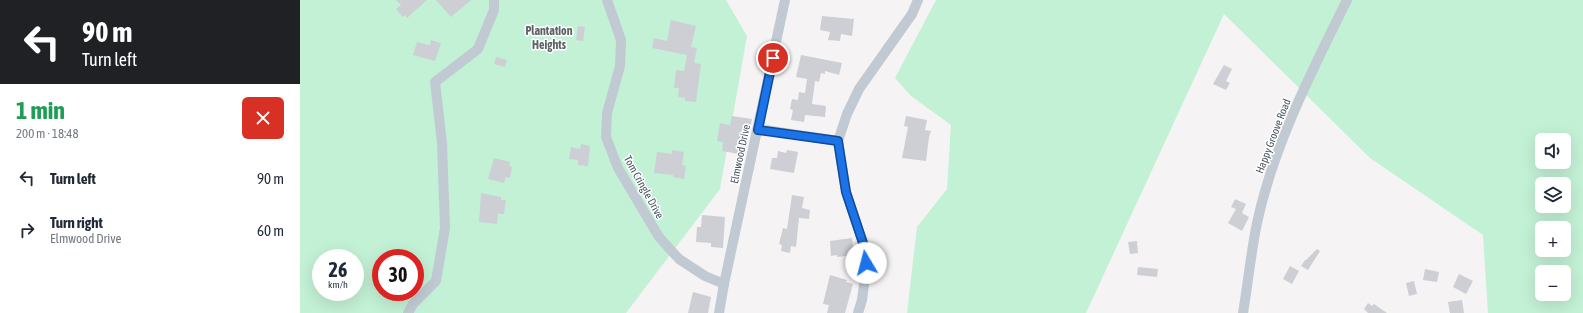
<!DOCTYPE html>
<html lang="en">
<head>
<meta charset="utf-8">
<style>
  body { margin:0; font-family:"Asap Condensed",sans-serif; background:#f2f2f3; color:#1f2937; height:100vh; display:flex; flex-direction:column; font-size:15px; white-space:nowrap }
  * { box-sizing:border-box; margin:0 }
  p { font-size:13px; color:#747a83 }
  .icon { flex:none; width:22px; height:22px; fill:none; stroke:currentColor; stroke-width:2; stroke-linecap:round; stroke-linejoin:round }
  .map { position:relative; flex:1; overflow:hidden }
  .sheet { display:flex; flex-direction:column; background:#fff; width:300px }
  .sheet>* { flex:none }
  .hud { background:#202124; color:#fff; overflow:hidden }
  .controls { position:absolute; left:1235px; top:133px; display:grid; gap:8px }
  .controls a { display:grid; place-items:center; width:36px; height:36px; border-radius:6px; background:#fff; box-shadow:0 4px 16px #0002; font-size:20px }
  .speed { position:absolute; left:12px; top:249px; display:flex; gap:8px; font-size:20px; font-weight:700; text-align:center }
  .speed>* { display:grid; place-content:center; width:52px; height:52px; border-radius:50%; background:#fff; box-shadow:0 4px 16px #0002; line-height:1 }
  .speed small { font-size:10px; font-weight:400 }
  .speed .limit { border:6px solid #d22; background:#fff; color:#111 }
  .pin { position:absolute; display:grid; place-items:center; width:34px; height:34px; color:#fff; margin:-17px; border:2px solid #fff; border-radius:50%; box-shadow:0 1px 4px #0007 }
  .me { position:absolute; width:44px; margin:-22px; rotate:352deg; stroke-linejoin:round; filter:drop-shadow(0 0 3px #0008) }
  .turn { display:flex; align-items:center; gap:14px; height:84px; padding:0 16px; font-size:18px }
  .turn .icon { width:52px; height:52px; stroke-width:2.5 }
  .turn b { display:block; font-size:28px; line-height:34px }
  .round { display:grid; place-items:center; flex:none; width:42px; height:42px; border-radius:6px; background:#f2f2f3 }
  .head { display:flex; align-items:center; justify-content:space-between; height:68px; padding:0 16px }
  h1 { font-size:24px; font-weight:700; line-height:30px; color:#1e9e55 }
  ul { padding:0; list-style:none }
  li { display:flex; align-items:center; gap:12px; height:52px; padding:0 16px }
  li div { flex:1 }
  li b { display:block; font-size:15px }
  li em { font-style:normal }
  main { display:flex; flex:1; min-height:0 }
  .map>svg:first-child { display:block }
</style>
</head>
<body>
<main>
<section class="sheet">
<div class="hud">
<div class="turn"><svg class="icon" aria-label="left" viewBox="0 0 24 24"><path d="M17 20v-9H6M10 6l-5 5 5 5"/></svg><div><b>90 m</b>Turn left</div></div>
</div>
<div class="head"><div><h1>1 min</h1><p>200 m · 18:48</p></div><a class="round" style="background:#d93025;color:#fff"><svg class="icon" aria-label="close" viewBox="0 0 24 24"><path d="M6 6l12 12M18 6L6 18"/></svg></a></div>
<ul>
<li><svg class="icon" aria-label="left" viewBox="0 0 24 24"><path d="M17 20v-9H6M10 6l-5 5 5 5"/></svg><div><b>Turn left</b></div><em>90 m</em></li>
<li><svg class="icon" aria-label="right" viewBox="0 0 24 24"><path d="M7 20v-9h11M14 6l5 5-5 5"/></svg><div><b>Turn right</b><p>Elmwood Drive</p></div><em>60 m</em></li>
</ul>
</section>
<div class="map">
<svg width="1283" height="313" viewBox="0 0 1283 313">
  <rect width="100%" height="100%" fill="#f5f3f3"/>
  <!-- green -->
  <g fill="#c3f1d5" fill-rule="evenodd">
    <path d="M0,0h426l21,36 -27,153 -94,124h-326zM21,258h34v34h-34zM81,258h34v34h-34z"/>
    <path d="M636,0h647v313h-95l-5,-78 -113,-77 -146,-144 -138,299h-179l10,-86 30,-38 4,-64 -40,-29 -16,-18zM1242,140h22v22h-22zM1242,184h22v22h-22zM1242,228h22v22h-22zM1242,272h22v22h-22z"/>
  </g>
  <!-- building -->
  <g fill="#cdcfd5">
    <polygon points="96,0 127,0 107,18 105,15 103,17 96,9 101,5"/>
    <polygon points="136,0 171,0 151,17"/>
    <polygon points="522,16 554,19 552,36 541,34 540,41 528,40 530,32 520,30"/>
    <polygon points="371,20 396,26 391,47 397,48 394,63 401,64 396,102 385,101 385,98 378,97 379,88 374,88 376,70 384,71 387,55 352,48 354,38 367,41"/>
    <polygon points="278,26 285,27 283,41 276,40"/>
    <polygon points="131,40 141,43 135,61 113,55 117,42 130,45"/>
    <polygon points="501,55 542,63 539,75 525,71 525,74 521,73 519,82 515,81 512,104 526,106 525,117 505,115 504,122 491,120 493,110 490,109 492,99 498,100 499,92 505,93 507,79 496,77"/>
    <polygon points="196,57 207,60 205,67 194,64"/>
    <polygon points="924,65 932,69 926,81 930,83 926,90 913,84"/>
    <polygon points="432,116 452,119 445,155 422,151 423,142 417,141 420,123 430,125"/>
    <polygon points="606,116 627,120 625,130 631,131 629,137 626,161 602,158 608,127 604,126"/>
    <polygon points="281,144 290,146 288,166 278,165 278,160 269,159 271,147 280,149"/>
    <polygon points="372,150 384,152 382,165 386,166 384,179 373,177 373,175 354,173 357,152 372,154"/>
    <polygon points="487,150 498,152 494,173 470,169 472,158 477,158 478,151 486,153"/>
    <polygon points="194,158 210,162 209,166 212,167 210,178 206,177 204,183 188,179"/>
    <polygon points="181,193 201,197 201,200 206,200 204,214 198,214 197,224 179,222"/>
    <polygon points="492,195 504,197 502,208 510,210 509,219 499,218 496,247 491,246 490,253 481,251 482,245 479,244 483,228 487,229"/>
    <polygon points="935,199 946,204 942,213 949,217 942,231 928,223 936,209 931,207"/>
    <polygon points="402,215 425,217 423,248 411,247 411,243 396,242 397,227 401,227"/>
    <polygon points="552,238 554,255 537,257 537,255 531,256 530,241"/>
    <polygon points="837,241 838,253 830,254 828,242"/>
    <polygon points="1017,249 1020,251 1008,270 1001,266 1005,260 1006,260"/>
    <polygon points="990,266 999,271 992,284 983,279"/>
    <polygon points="838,267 858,269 857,277 837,275"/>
    <polygon points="1125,269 1139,272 1137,282 1123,280"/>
    <polygon points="1159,274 1173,281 1166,294 1153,287"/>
    <polygon points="530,275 547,280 546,282 553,284 545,313 527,313 529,305 523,304"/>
    <polygon points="1114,281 1117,294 1109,296 1106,283"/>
    <polygon points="393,292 411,297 408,313 388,313"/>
    <polygon points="1162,300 1164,313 1150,313 1148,302"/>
    <polygon points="1068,303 1072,306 1074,304 1087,313 1068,313 1064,309"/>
  </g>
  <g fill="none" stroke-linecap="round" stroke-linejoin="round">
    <!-- minor -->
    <g stroke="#c1cad2" stroke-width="10">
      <polyline points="307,0 321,40 320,66 307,113 306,137 318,168 359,237 379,259 405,276 424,284"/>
      <polyline points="458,129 538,141"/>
      <polyline points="108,313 113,304 136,281 145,228 142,143 135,82 178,49 194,10 194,0"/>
      <polyline points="419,313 424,284 485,0"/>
      <polyline points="558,313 562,300 565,277 566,263 564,246 546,192 538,141 547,114 559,89 612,14 618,0"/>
      <path d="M943,313c5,-30 8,-61 14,-90 17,-79 55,-152 90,-223"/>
    </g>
  </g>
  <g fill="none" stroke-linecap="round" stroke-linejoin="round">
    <!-- route casing -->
    <g stroke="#114b97" stroke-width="10">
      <polyline id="route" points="473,58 458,130 538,141 546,192 564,246 566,263"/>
    </g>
    <!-- route -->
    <use href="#route" stroke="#1a73e8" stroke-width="7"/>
  </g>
  <g text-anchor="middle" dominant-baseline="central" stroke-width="3" stroke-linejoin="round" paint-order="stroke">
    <!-- street labels -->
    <g font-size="11" fill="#4a5661" stroke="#fff">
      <text transform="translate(973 136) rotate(-69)">Happy Groove Road</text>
      <text transform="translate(440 154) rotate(-78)">Elmwood Drive</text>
      <text transform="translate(344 187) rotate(61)">Tom Cringle Drive</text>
    </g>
    <!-- neighbourhood labels -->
    <g font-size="12" font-weight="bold" fill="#5f6368" stroke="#fff">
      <text x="249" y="31">Plantation<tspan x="249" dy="14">Heights</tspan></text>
    </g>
  </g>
</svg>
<div class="controls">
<a><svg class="icon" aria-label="sound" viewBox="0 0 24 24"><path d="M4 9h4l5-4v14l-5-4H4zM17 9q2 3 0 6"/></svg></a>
<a><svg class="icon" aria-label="layers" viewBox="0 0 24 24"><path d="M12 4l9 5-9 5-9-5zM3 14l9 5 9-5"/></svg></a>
<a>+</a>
<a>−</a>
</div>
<div class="speed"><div>26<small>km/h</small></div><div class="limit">30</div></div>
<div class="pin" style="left:473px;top:58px;background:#d93025"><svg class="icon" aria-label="arrive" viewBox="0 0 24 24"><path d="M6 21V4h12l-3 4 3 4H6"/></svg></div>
<svg class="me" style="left:566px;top:263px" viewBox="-20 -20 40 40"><circle r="19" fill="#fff"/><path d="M0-13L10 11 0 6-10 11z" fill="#1a73e8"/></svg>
</div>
</main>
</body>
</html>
